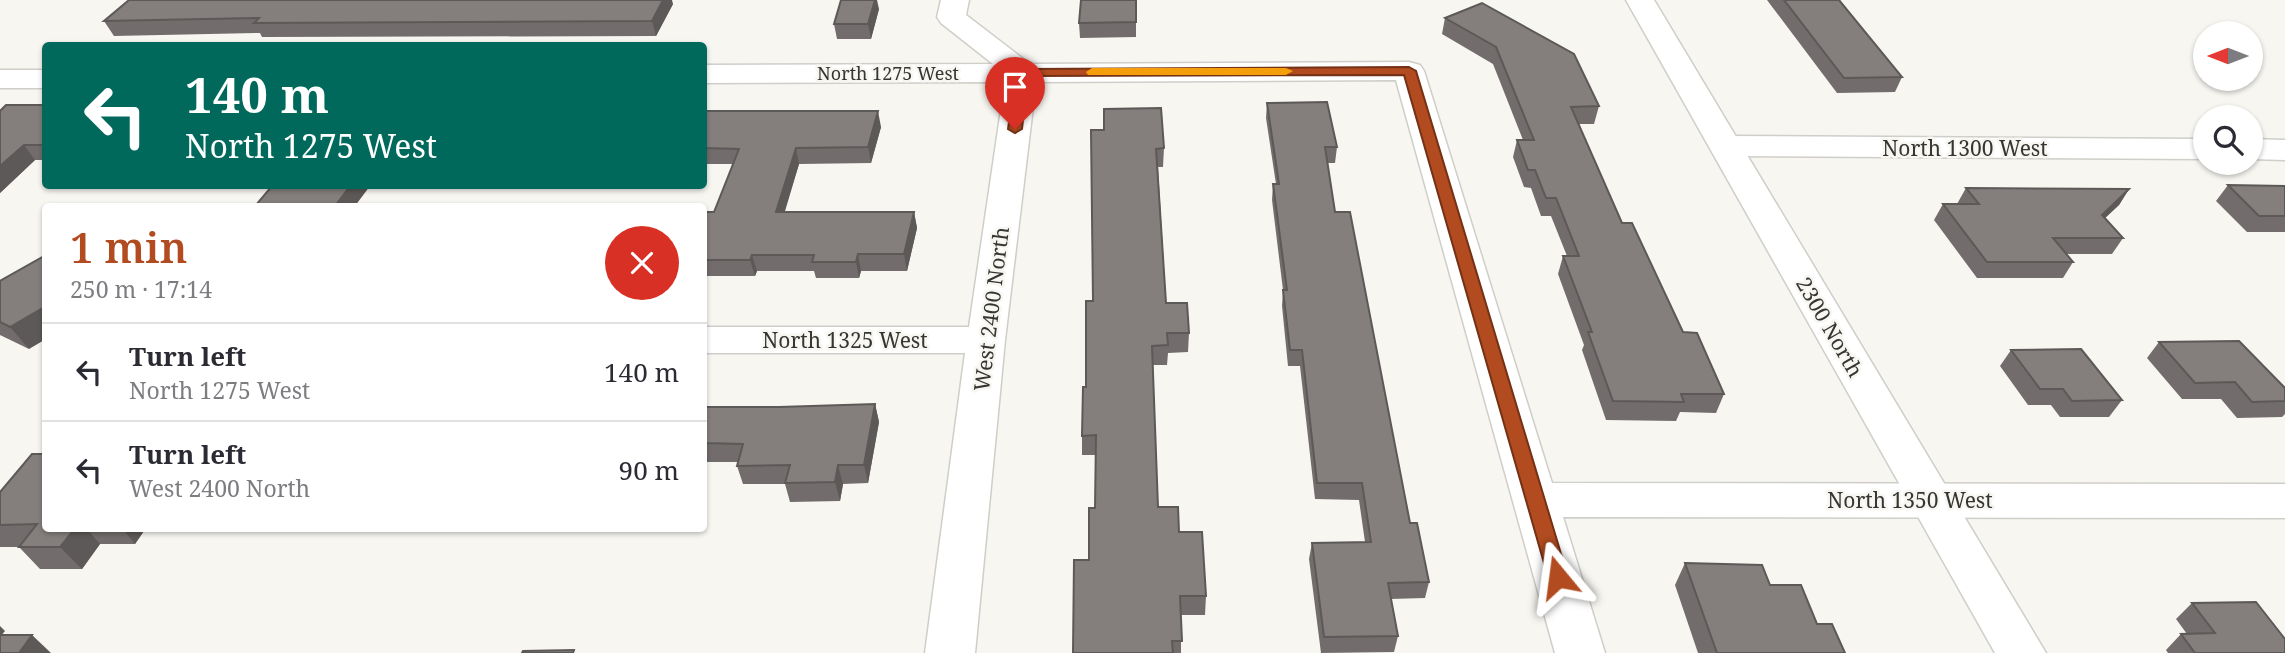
<!DOCTYPE html>
<html lang="en">
<head>
<meta charset="utf-8">
<style>
  body { margin:0; font-family:"Noto Serif",serif; background:#f2f2f3; color:#2b2b33; height:100vh; display:flex; flex-direction:column; font-size:26px; white-space:nowrap }
  * { box-sizing:border-box; margin:0 }
  p { font-size:23px; color:#7c7c81 }
  .icon { flex:none; width:38px; height:38px; fill:none; stroke:currentColor; stroke-width:2; stroke-linecap:round; stroke-linejoin:round }
  .map { position:relative; flex:1; overflow:hidden }
  .side { position:absolute; left:42px; top:203px; width:665px; height:329px; display:flex; flex-direction:column; background:#fff; border-radius:7px; box-shadow:0 2px 5px #0004 }
  .side>* { flex:none }
  .banner { position:absolute; left:42px; top:42px; width:665px; height:147px; border-radius:7px; box-shadow:0 2px 5px #0004; background:#00695c; color:#fff; overflow:hidden }
  .needle { width:46px; rotate:270deg }
  .tools { position:absolute; left:2193px; top:21px; display:grid; gap:14px }
  .tools a { display:grid; place-items:center; width:70px; height:70px; border-radius:50%; background:#fff; box-shadow:0 2px 5px #0004; font-size:35px }
  .pin { position:absolute; display:grid; place-items:center; width:60px; height:60px; color:#fff; margin:-72px -30px; border-radius:50% 50% 50% 0; rotate:-45deg; box-shadow:0 0 7px #0007 }
  .pin .icon { rotate:45deg }
  .me { position:absolute; width:77px; margin:-38px; rotate:344deg; stroke-linejoin:round; filter:drop-shadow(0 0 5px #0008) }
  .turn { display:flex; align-items:center; gap:24px; height:147px; padding:0 28px; font-size:32px }
  .turn .icon { width:91px; height:91px; stroke-width:2.5 }
  .turn b { display:block; font-size:49px; line-height:60px }
  .round { display:grid; place-items:center; flex:none; width:74px; height:74px; border-radius:37px; background:#f2f2f3 }
  .head { display:flex; align-items:center; justify-content:space-between; height:119px; padding:0 28px }
  h1 { font-size:42px; font-weight:600; line-height:52px; color:#b24c20 }
  ul { padding:0; list-style:none }
  li { display:flex; align-items:center; gap:21px; height:98px; padding:0 28px; border-top:2px solid #e1e1e2 }
  li div { flex:1 }
  li b { display:block; font-size:26px }
  li em { font-style:normal }
  .map>svg:first-child { display:block }
</style>
</head>
<body>
<div class="map">
<svg width="2285" height="653" viewBox="0 0 2285 653">
  <rect width="100%" height="100%" fill="#f7f6f1"/>
  <g fill="none" stroke-linecap="round" stroke-linejoin="round">
    <!-- street casing -->
    <g stroke="#cfcec9" stroke-width="3">
      <g id="street">
        <polygon points="941,0 969,0 966,15 1030,64 1409,62 1420,65 1424,71 1552,483 2285,484 2285,518 1563,517 1605,653 1555,653 1396,80 1036,82 1005,340 975,653 925,653 965,353 704,353 704,327 969,327 1005,82 704,83 704,65 993,64 941,23 937,17"/>
        <rect x="0" y="70" width="46" height="18"/>
        <polygon points="1726,136 2205,139 2205,159 1726,156 1714,153 1710,146 1714,139"/>
        <polygon points="2250,139 2285,140 2285,160 2250,159"/>
      </g>
    </g>
    <!-- secondary casing -->
    <g stroke="#cfcec9" stroke-width="3">
      <polygon id="secondary" points="1626,0 1654,0 2046,653 1995,653"/>
    </g>
    <!-- street -->
    <use href="#street" fill="#fff" fill-rule="evenodd"/>
    <!-- secondary -->
    <use href="#secondary" fill="#fff" fill-rule="evenodd"/>
  </g>
  <!-- wall -->
  <g fill="#726d6c">
    <polygon points="1136,0 1136,37 1080,38 1079,23"/>
    <polygon points="1767,0 1839,0 1902,77 1895,92 1837,93"/>
    <polygon points="673,4 656,36 262,37 260,33 114,36 104,21"/>
    <polygon points="879,9 871,39 837,39 834,24"/>
    <polygon points="1445,18 1599,106 1594,124 1579,124 1622,223 1683,332 1724,394 1716,413 1680,412 1676,421 1606,420 1582,350 1584,345 1558,274 1563,256 1567,256 1551,216 1541,216 1531,188 1524,187 1513,157 1517,140 1523,140 1493,64 1442,34"/>
    <polygon points="1267,103 1337,147 1335,163 1327,163 1335,212 1410,523 1429,582 1425,598 1391,599 1398,636 1394,652 1321,653 1309,559 1312,543 1365,542 1359,500 1315,499 1300,366 1288,366 1282,306 1283,290 1272,200 1273,184 1276,184 1266,118"/>
    <polygon points="6,105 46,105 46,160 35,160 0,193"/>
    <polygon points="704,111 881,127 871,163 799,164 784,212 914,212 917,228 907,271 861,271 859,278 816,278 814,271 757,271 755,276 704,276 704,212 714,212 733,164 704,164"/>
    <polygon points="1091,130 1164,148 1163,167 1158,167 1166,303 1189,333 1188,352 1168,353 1167,365 1153,365 1158,507 1179,532 1206,596 1205,615 1181,615 1181,653 1073,653 1089,560 1095,508 1096,455 1082,455 1082,436 1093,301"/>
    <polygon points="2228,185 2285,186 2285,232 2247,232 2216,201"/>
    <polygon points="1966,188 2129,189 2119,205 2105,218 2123,238 2112,254 2066,254 2073,262 2063,278 1977,278 1934,220 1943,204 1957,204"/>
    <polygon points="0,281 29,349 0,335"/>
    <polygon points="2159,342 2285,388 2285,414 2282,417 2237,418 2221,399 2182,399 2147,358"/>
    <polygon points="2011,350 2122,400 2109,417 2060,417 2051,405 2028,405 2000,366"/>
    <polygon points="875,404 879,422 868,483 843,484 840,501 790,502 785,484 743,484 737,466 738,462 704,462 704,407 779,407"/>
    <polygon points="0,492 46,528 146,528 135,544 100,544 82,569 40,569 19,547 0,547"/>
    <polygon points="1685,563 1770,585 1845,653 1698,653 1675,585"/>
    <polygon points="2192,603 2285,653 2168,653 2166,650 2181,634 2187,634 2176,619"/>
  </g>
  <!-- shaded-wall -->
  <g fill="#5c5958">
    <polygon points="663,0 672,0 673,4 656,36 652,21"/>
    <polygon points="875,0 877,0 879,9 871,39 868,24"/>
    <polygon points="878,111 881,127 871,163 868,147"/>
    <polygon points="24,145 35,160 0,193 0,166"/>
    <polygon points="796,148 799,164 780,228 776,212"/>
    <polygon points="350,186 370,186 355,206 335,206"/>
    <polygon points="2129,189 2119,205 2091,231 2102,215"/>
    <polygon points="914,212 917,228 907,271 904,254"/>
    <polygon points="858,254 861,271 859,278 856,262"/>
    <polygon points="752,255 757,271 755,276 750,260"/>
    <polygon points="46,306 46,339 29,349 10,327"/>
    <polygon points="875,404 879,422 868,483 864,465"/>
    <polygon points="838,465 843,484 840,501 835,482"/>
    <polygon points="75,528 86,528 100,544 82,569 60,547"/>
    <polygon points="122,528 146,528 135,544"/>
    <polygon points="0,626 5,631 0,637"/>
    <polygon points="32,635 51,653 19,653"/>
  </g>
  <!-- building -->
  <g fill="#847f7d" stroke="#5c5958" stroke-width="2">
    <polygon points="129,0 663,0 652,21 254,23 259,18 104,21"/>
    <polygon points="841,0 875,0 868,24 834,24"/>
    <polygon points="1081,0 1136,0 1136,22 1079,23"/>
    <polygon points="1784,0 1839,0 1902,77 1844,78"/>
    <polygon points="1482,3 1574,54 1599,106 1571,107 1622,223 1632,223 1683,332 1697,333 1724,394 1681,394 1684,402 1613,401 1588,332 1592,332 1563,256 1579,256 1556,198 1546,198 1535,170 1528,170 1517,140 1534,140 1496,47 1445,18"/>
    <polygon points="1327,102 1337,147 1325,147 1335,212 1350,212 1410,523 1417,523 1429,582 1388,583 1398,636 1324,637 1312,543 1371,542 1362,483 1317,483 1302,350 1290,350 1283,290 1287,290 1273,184 1279,184 1267,103"/>
    <polygon points="6,105 46,105 46,145 24,145 0,166 0,111"/>
    <polygon points="1161,108 1164,148 1156,149 1166,303 1187,303 1189,333 1167,333 1168,345 1152,346 1158,507 1178,507 1179,532 1202,532 1206,596 1180,596 1182,641 1172,641 1173,653 1073,653 1074,560 1089,560 1089,508 1095,508 1096,435 1082,436 1083,387 1086,387 1086,301 1093,301 1091,130 1104,130 1104,109"/>
    <polygon points="704,111 878,111 868,147 796,148 776,212 914,212 904,254 858,254 856,262 812,262 814,255 752,255 750,260 704,260 704,212 714,212 739,149 704,148"/>
    <polygon points="2228,185 2285,186 2285,216 2259,216"/>
    <polygon points="272,186 350,186 335,206 255,206"/>
    <polygon points="1966,188 2129,189 2102,215 2123,238 2053,238 2073,262 1987,262 1943,204 1979,204"/>
    <polygon points="46,255 46,306 10,327 0,322 0,281"/>
    <polygon points="2239,341 2285,388 2285,401 2252,402 2235,382 2195,383 2159,342"/>
    <polygon points="2081,349 2122,400 2072,401 2063,389 2040,389 2011,350"/>
    <polygon points="875,404 864,465 838,465 835,482 785,483 790,465 737,466 743,444 704,443 704,407 779,407"/>
    <polygon points="32,454 46,454 46,528 75,528 60,547 19,547 37,524 0,525 0,492"/>
    <polygon points="1685,563 1762,565 1770,585 1801,585 1817,624 1832,624 1845,653 1717,653"/>
    <polygon points="2256,602 2285,639 2285,653 2195,653 2181,634 2215,633 2192,603"/>
    <polygon points="0,635 32,635 19,653 0,653"/>
    <polygon points="574,650 573,653 522,653 523,651"/>
  </g>
  <!-- route -->
  <polygon fill="#b24c20" stroke="#743115" stroke-width="2" points="1409,67 1416,71 1568,577 1565,582 1558,585 1551,582 1548,577 1404,75 1028,76 1022,129 1015,133 1008,129 1016,72 1023,69"/>
  <!-- slow -->
  <polygon fill="#f59e0b" points="1092,68 1286,68 1293,71 1286,75 1088,75 1086,72"/>
  <g text-anchor="middle" dominant-baseline="central" stroke-width="5" stroke-linejoin="round" paint-order="stroke">
    <!-- far-street labels -->
    <g font-size="18" fill="#353533" stroke="#f7f6f1">
      <text x="888" y="73">North 1275 West</text>
    </g>
    <!-- street labels -->
    <g font-size="21" fill="#353533" stroke="#f7f6f1">
      <text x="1965" y="148">North 1300 West</text>
      <text transform="translate(991 309) rotate(-83)">West 2400 North</text>
      <text transform="translate(1830 327) rotate(60)">2300 North</text>
      <text x="845" y="340">North 1325 West</text>
      <text x="1910" y="500">North 1350 West</text>
    </g>
  </g>
</svg>
<div class="tools">
<a><svg class="needle" viewBox="-14 -14 28 28"><path d="M0-13l5 13h-10z" fill="#e53935"/><path d="M0 13l5-13h-10z" fill="#7c7c81"/></svg></a>
<a><svg class="icon" aria-label="search" viewBox="0 0 24 24"><circle cx="10" cy="10" r="6"/><path d="M15 15l6 6"/></svg></a>
</div>
<div class="pin" style="left:1015px;top:129px;background:#d93025"><svg class="icon" aria-label="arrive" viewBox="0 0 24 24"><path d="M6 21V4h12l-3 4 3 4H6"/></svg></div>
<svg class="me" style="left:1558px;top:577px" viewBox="-20 -20 40 40"><path d="M0-17L14 15 0 8-14 15z" fill="#b24c20" stroke="#fff" stroke-width="4"/></svg>
<div class="banner">
<div class="turn"><svg class="icon" aria-label="left" viewBox="0 0 24 24"><path d="M17 20v-9H6M10 6l-5 5 5 5"/></svg><div><b>140 m</b>North 1275 West</div></div>
</div>
<section class="side">
<div class="head"><div><h1>1 min</h1><p>250 m · 17:14</p></div><a class="round" style="background:#d93025;color:#fff"><svg class="icon" aria-label="close" viewBox="0 0 24 24"><path d="M6 6l12 12M18 6L6 18"/></svg></a></div>
<ul>
<li><svg class="icon" aria-label="left" viewBox="0 0 24 24"><path d="M17 20v-9H6M10 6l-5 5 5 5"/></svg><div><b>Turn left</b><p>North 1275 West</p></div><em>140 m</em></li>
<li><svg class="icon" aria-label="left" viewBox="0 0 24 24"><path d="M17 20v-9H6M10 6l-5 5 5 5"/></svg><div><b>Turn left</b><p>West 2400 North</p></div><em>90 m</em></li>
</ul>
</section>
</div>
</body>
</html>
